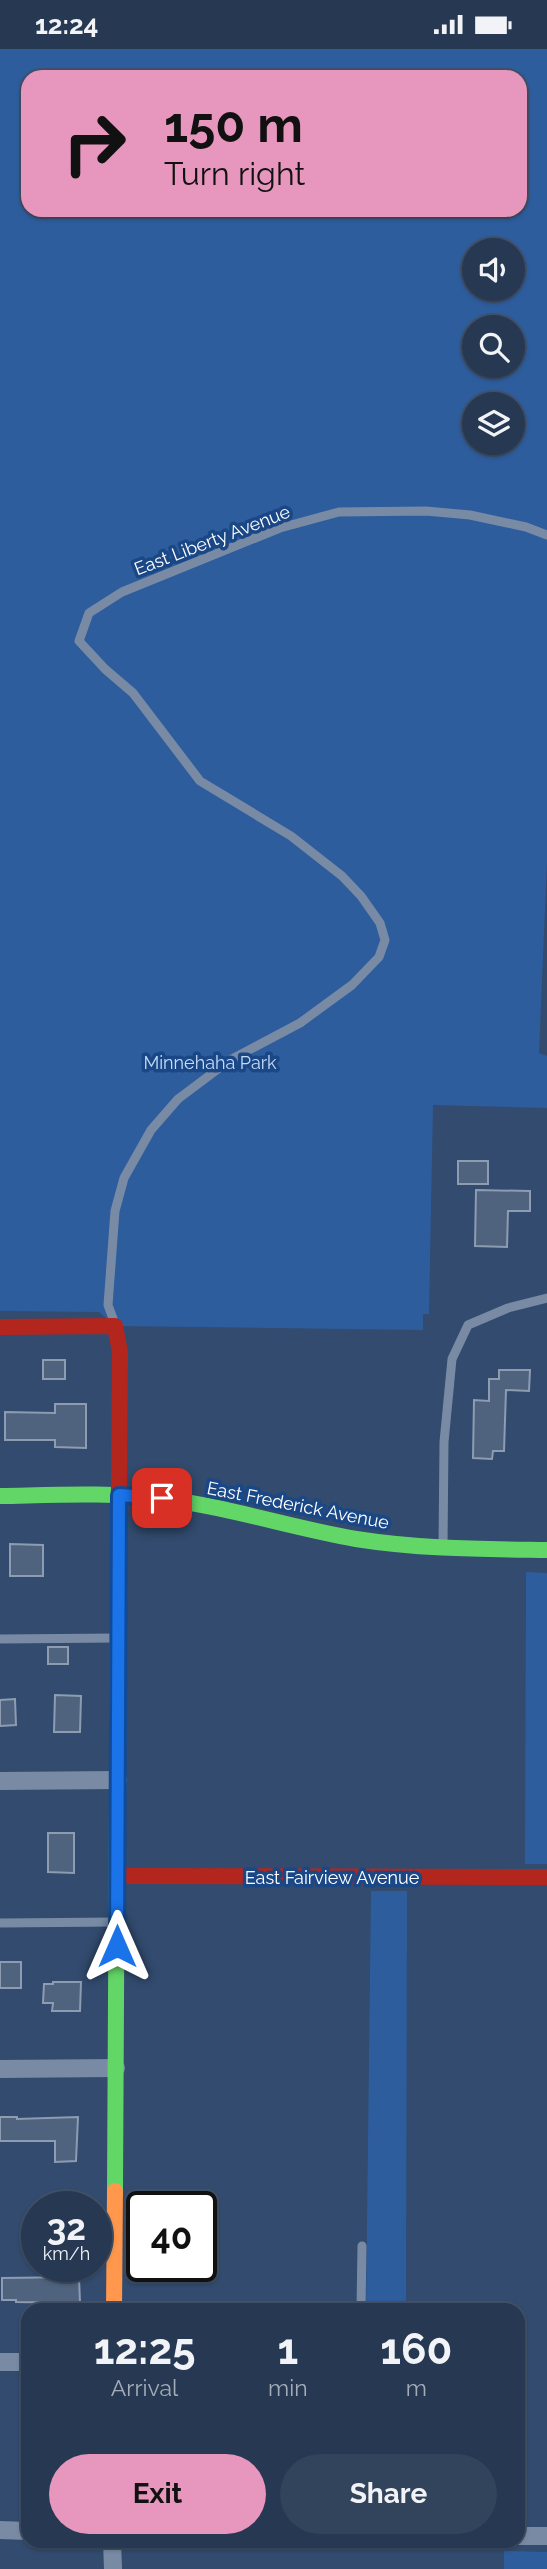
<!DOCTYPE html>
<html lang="en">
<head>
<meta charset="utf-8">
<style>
  body { margin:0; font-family:Raleway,sans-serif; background:#32435c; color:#f1f3f6; height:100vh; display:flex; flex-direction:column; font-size:26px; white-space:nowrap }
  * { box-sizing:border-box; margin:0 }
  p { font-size:23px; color:#a4acb8 }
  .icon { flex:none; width:38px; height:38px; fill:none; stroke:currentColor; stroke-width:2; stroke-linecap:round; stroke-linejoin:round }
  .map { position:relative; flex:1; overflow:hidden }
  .side { position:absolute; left:21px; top:2254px; width:504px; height:245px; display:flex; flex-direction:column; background:#263852; border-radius:21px; box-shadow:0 2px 5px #0004,0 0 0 2px #425269 }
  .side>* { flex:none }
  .guide { position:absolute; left:21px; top:21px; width:506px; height:147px; border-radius:21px; box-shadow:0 2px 5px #0004,0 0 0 2px #425269; background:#e797bd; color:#111; overflow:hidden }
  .fabs { position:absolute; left:462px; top:189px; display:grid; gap:14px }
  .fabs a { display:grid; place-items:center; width:63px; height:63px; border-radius:50%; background:#263852; box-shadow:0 2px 5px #0004,0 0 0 2px #425269; font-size:35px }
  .speed { position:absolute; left:21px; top:2142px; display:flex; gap:14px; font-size:35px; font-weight:700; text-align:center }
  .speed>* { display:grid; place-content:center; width:91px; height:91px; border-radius:50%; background:#263852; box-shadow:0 2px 5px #0004,0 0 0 2px #425269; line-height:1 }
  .speed small { font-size:18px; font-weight:400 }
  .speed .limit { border:4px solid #111; border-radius:10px; background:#fff; color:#111 }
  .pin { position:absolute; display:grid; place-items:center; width:60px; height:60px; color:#fff; margin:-30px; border-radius:14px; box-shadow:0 4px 10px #0006 }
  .me { position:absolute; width:77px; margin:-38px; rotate:0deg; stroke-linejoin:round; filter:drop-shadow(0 0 5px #0008) }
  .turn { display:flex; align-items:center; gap:24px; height:147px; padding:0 28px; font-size:32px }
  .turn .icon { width:91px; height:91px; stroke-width:2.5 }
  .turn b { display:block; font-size:49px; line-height:60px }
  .eta { display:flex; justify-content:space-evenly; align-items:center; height:119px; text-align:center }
  .eta b { font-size:42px; font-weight:700; line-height:49px }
  .cta { display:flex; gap:14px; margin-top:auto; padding:14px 28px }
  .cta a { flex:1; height:80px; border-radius:42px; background:#e797bd; color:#111; font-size:28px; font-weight:700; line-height:80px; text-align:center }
  .cta a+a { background:#32435c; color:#f1f3f6 }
  .status { display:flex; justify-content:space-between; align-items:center; height:49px; padding:0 35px; background:#263852; direction:ltr }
  .status svg { height:19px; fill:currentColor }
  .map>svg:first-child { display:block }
</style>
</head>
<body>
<div class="status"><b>12:24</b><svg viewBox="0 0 49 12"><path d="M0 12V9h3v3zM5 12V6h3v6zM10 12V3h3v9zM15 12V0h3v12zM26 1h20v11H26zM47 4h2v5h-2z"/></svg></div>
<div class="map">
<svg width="547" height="2520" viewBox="0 0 547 2520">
  <rect width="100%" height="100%" fill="#324b6e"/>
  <!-- green -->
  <g fill="#2e5d9d" fill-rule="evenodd">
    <path d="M0,0h547v813l-8,191 8,3v52l-114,-3 -4,209h-6v16l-308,-4 -16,-14 -99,-1zM28,28h492v133h-492zM474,201h39v39h-39zM474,278h39v39h-39zM474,355h39v39h-39z"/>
    <polygon points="526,1523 547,1524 547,1815 525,1815"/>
    <polygon points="371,1842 407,1842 406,2261 366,2261"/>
    <polygon points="504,2502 547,2503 547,2520 504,2520"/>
  </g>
  <!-- building -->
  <g fill="#4f637e" stroke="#8d9cb1" stroke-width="2">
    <rect x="458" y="1112" width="30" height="23"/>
    <polygon points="476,1141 530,1142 530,1162 508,1162 507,1198 475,1197"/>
    <rect x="43" y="1311" width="22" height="19"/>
    <polygon points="499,1321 530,1321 529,1342 506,1341 504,1402 493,1402 492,1410 473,1409 474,1351 489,1352 489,1330 499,1330"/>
    <polygon points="55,1355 86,1355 86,1399 55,1398 55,1391 5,1391 5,1363 55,1364"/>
    <polygon points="10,1495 43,1496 43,1527 10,1527"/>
    <rect x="48" y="1598" width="20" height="17"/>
    <polygon points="55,1646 81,1647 80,1683 54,1683"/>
    <polygon points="15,1650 16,1676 0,1677 0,1651"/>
    <polygon points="48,1784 74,1784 74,1824 48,1823"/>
    <rect x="0" y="1913" width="21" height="26"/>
    <polygon points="53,1933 81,1933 80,1962 52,1962 53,1954 43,1954 44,1935 53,1935"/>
    <polygon points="0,2068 17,2068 17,2070 78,2068 76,2112 55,2113 55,2092 0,2092"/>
    <polygon points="79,2228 80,2254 16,2253 16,2251 2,2251 2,2229"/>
  </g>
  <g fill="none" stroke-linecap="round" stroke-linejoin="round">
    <!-- lane -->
    <g stroke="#798ba4" stroke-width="9">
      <polyline points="115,1275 108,1256 115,1162 124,1129 151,1081 178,1050 230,1011 300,974 352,936 379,908 385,891 380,874 361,847 342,827 291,787 200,732 133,644 105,620 79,592 89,564 122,543 280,479 339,463 426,462 470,466 526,478 547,486"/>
      <polyline points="443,1497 444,1393 452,1310 468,1276 508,1259 547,1249"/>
      <polyline points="0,1590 117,1589"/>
      <polyline points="0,1874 116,1873"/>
      <polyline points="361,2261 362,2197"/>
    </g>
    <!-- street -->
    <g stroke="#798ba4" stroke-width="18">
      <polyline points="0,1732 118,1731"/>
      <polyline points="0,2020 116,2019"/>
      <polyline points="0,2313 28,2313"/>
      <polyline points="0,2481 28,2482"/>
      <polyline points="518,2487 547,2487"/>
      <polyline points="112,2492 113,2520"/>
    </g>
    <!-- fast -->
    <g stroke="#63d668" stroke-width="16">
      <path d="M0,1447c55,-1 110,-4 164,3 65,8 128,29 192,40 63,10 127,10 191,11"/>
      <polyline points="115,2142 118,1570"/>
    </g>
    <!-- slow -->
    <polyline stroke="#ff974d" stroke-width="16" points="114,2261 115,2142"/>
    <!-- jam -->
    <g stroke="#b3261e" stroke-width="16">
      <polyline points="0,1278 115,1277 120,1303 118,1570"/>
      <polyline points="117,1827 547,1828"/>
    </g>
  </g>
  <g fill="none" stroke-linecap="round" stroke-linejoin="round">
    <!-- route casing -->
    <g stroke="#114b97" stroke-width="18">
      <polyline id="route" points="117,1897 119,1446 162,1449"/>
    </g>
    <!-- route -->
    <use href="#route" stroke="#1a73e8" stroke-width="12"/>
  </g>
  <g text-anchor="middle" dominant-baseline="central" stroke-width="7" stroke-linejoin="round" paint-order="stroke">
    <!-- street labels -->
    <g font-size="18" fill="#fff" stroke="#1a4786">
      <text transform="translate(212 491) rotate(-21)">East Liberty Avenue</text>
      <text transform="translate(298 1456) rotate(11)">East Frederick Avenue</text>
      <text x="332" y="1828">East Fairview Avenue</text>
    </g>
    <!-- park labels -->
    <g font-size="18" fill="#c6dcf9" stroke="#1a4786">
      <text x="210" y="1013">Minnehaha Park</text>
    </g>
  </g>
</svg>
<div class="fabs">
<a><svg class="icon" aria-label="sound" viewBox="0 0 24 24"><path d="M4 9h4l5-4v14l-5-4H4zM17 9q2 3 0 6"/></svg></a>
<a><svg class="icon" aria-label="search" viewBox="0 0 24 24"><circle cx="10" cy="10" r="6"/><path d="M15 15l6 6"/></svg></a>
<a><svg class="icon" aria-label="layers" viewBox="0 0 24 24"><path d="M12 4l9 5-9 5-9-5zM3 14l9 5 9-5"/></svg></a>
</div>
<div class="speed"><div>32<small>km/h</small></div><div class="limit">40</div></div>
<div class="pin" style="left:162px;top:1449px;background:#d93025"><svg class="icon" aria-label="arrive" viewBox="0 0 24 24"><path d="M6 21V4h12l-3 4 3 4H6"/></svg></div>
<svg class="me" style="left:117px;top:1897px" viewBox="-20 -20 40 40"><path d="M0-17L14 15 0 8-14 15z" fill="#1a73e8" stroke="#fff" stroke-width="4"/></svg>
<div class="guide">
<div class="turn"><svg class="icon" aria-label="right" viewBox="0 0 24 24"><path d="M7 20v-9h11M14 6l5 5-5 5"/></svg><div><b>150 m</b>Turn right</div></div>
</div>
<section class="side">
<div class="eta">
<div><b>12:25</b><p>Arrival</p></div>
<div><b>1</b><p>min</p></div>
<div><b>160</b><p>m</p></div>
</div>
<div class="cta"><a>Exit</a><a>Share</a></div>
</section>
</div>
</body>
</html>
